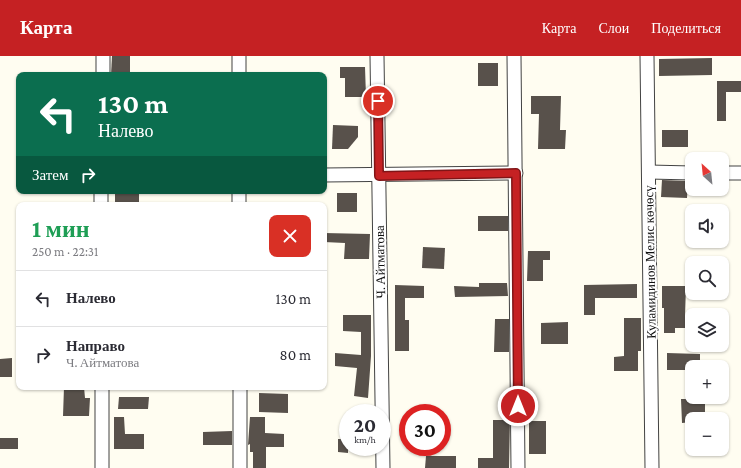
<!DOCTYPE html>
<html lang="ru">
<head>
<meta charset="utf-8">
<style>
  body { margin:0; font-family:"Crimson Pro",serif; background:#f7f7f7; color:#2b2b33; height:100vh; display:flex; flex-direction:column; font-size:15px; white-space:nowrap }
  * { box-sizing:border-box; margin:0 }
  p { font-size:13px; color:#7c7c81 }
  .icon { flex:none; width:22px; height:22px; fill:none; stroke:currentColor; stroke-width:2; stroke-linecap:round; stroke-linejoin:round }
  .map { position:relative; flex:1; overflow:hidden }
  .details { position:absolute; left:16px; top:146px; width:311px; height:188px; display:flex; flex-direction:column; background:#fff; border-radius:8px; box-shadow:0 1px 3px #0004 }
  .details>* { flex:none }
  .banner { position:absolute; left:16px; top:16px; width:311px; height:122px; border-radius:8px; box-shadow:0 1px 3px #0004; background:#0b6e4f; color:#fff; overflow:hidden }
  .needle { width:26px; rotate:333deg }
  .buttons { position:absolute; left:685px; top:96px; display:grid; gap:8px }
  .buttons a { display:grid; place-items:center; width:44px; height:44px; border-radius:8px; background:#fff; box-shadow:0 1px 3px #0004; font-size:20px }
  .speed { position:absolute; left:339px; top:348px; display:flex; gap:8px; font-size:20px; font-weight:700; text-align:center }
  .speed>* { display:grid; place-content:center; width:52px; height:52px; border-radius:50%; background:#fff; box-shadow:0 1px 3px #0004; line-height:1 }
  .speed small { font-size:10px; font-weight:400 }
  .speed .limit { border:6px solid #d22; background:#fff; color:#111 }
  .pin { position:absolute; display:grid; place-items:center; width:34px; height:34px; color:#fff; margin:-17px; border:2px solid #fff; border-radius:50%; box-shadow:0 1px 4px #0007 }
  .me { position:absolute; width:44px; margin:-22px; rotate:0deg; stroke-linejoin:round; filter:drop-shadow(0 0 3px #0008) }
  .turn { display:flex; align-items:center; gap:14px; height:84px; padding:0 16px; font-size:18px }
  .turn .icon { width:52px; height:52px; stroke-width:2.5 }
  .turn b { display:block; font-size:28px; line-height:34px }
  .then { display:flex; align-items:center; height:38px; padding:0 16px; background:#0003; gap:8px; font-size:15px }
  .round { display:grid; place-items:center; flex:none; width:42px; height:42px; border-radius:8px; background:#f7f7f7 }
  .head { display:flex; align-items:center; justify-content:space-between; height:68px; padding:0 16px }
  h1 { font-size:24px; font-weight:700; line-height:30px; color:#1e9e55 }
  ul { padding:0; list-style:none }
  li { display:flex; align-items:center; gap:12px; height:56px; padding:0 16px; border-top:1px solid #e1e1e2 }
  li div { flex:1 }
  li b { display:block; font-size:15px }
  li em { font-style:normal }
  header { display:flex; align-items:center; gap:24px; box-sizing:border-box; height:56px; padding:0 20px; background:#c52123; color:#fff }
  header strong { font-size:19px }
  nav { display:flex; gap:22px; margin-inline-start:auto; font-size:14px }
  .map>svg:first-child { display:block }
</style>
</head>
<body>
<header>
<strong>Карта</strong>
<nav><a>Карта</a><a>Слои</a><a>Поделиться</a></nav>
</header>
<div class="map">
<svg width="741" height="412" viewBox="0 0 741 412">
  <rect width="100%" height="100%" fill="#fffdf1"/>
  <!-- building -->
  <g fill="#58514b">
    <polygon points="112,0 130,0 130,19 111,19"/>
    <polygon points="712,2 712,19 659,20 659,3"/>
    <rect x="478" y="7" width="20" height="23"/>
    <polygon points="340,11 365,11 366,41 345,41 345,22 340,22"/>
    <polygon points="717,25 741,25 741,36 726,36 726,65 717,65"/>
    <polygon points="531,40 561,40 560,74 566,74 565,93 538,93 539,58 531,58"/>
    <polygon points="333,69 358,70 358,81 348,93 332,93"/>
    <rect x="662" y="74" width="26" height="17"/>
    <polygon points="662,124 688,125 687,142 661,141"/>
    <polygon points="139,136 139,146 125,146 125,149 115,149 115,137"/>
    <rect x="337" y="137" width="20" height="19"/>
    <rect x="478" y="160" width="30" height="15"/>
    <polygon points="324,177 370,178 369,203 344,203 345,187 324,186"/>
    <polygon points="423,191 445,192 444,213 422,212"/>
    <polygon points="528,195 550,195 550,204 543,204 543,225 527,225"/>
    <polygon points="479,227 507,227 508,240 455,241 454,230 479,231"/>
    <polygon points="637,228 637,242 595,242 595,259 584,259 584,229"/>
    <polygon points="395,229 424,230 424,242 405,242 405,264 409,264 409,295 395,295"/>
    <polygon points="662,230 686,230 685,260 692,260 692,272 675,272 675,277 664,277 664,252 662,252"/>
    <polygon points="343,259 371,259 371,300 368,342 354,340 357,312 335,310 335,297 361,299 361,276 343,275"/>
    <polygon points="624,262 641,262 641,295 638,295 638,315 614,315 614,301 624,300"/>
    <polygon points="495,263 509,263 509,296 494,296"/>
    <polygon points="568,266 568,288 541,288 541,267"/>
    <polygon points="667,297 700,298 700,311 692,311 692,314 667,314"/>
    <polygon points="12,302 12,321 0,321 0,303"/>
    <polygon points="64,331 84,331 85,342 90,342 89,360 63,360"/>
    <polygon points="259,337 288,338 288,357 259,356"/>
    <polygon points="119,341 149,341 148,353 118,353"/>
    <polygon points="681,343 705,343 705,363 692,363 692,366 682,367"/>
    <polygon points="114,361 124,361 125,378 144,378 144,393 114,393"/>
    <polygon points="250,361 265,361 265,377 284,378 284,391 266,391 266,412 253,412 253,396 250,396 250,388 248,389"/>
    <polygon points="493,364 510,364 509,412 478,412 478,402 493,402"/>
    <rect x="529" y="365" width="17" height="33"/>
    <polygon points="232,375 232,389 203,389 203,376"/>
    <rect x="0" y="382" width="18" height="11"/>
    <polygon points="338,383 348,383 348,397 338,396"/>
    <polygon points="426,400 456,400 456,412 425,412"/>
  </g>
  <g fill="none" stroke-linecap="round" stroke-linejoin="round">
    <!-- street casing -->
    <g stroke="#424242" stroke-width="15">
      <g id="street">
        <polyline points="239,0 239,19"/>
        <polyline points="377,0 383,412"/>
        <polyline points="514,0 518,412"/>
        <polyline points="647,0 652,412"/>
        <polyline points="103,19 103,0"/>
        <polyline points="649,116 692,117"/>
        <polyline points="722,117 741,117"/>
        <polyline points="324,119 516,117"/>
        <polyline points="101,135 101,149"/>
        <polyline points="239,135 239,149"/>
        <polyline points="102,331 102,412"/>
        <polyline points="240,331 240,412"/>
      </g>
    </g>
    <!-- street -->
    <use href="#street" stroke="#fff" stroke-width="13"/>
  </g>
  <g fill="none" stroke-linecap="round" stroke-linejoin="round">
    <!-- route casing -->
    <g stroke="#801517" stroke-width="10">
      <polyline id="route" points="378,45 379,120 516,117 518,350"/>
    </g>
    <!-- route -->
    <use href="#route" stroke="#c52123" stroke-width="7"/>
  </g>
  <g text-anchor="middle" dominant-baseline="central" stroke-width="4" stroke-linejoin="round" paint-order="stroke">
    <!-- street labels -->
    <g font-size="13" fill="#0f0f0f" stroke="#fff">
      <text transform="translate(380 206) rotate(-91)">Ч. Айтматова</text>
      <text transform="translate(650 206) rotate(-91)">Куламидинов Мелис көчөсү</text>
    </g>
  </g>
</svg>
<div class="buttons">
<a><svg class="needle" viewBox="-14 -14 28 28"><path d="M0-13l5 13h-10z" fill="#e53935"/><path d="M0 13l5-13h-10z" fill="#7c7c81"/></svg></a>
<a><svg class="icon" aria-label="sound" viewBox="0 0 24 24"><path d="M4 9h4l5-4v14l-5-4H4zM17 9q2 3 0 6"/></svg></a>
<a><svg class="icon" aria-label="search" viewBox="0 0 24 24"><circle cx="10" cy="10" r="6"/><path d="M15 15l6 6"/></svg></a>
<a><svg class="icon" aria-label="layers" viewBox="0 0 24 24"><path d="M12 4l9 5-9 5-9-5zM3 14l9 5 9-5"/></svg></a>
<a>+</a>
<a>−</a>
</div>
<div class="speed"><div>20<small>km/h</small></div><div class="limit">30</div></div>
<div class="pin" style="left:378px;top:45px;background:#d93025"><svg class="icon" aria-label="arrive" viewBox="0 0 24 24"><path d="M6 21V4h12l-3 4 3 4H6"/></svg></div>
<svg class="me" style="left:518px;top:350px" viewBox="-20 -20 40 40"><circle r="17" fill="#c52123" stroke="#fff" stroke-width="3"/><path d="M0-11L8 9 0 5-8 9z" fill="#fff"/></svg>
<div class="banner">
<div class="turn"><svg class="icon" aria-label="left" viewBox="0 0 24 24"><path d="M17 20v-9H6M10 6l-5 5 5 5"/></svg><div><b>130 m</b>Налево</div></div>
<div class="then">Затем<svg class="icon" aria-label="right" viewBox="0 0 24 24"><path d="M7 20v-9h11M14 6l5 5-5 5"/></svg></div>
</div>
<section class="details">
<div class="head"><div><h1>1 мин</h1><p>250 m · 22:31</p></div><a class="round" style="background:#d93025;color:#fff"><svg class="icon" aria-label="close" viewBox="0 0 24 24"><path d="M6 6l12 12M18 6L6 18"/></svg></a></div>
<ul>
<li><svg class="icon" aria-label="left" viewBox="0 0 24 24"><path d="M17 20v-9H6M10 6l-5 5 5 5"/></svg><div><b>Налево</b></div><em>130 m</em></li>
<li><svg class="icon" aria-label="right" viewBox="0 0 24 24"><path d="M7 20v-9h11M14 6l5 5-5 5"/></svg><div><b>Направо</b><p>Ч. Айтматова</p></div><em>80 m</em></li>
</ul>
</section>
</div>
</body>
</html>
